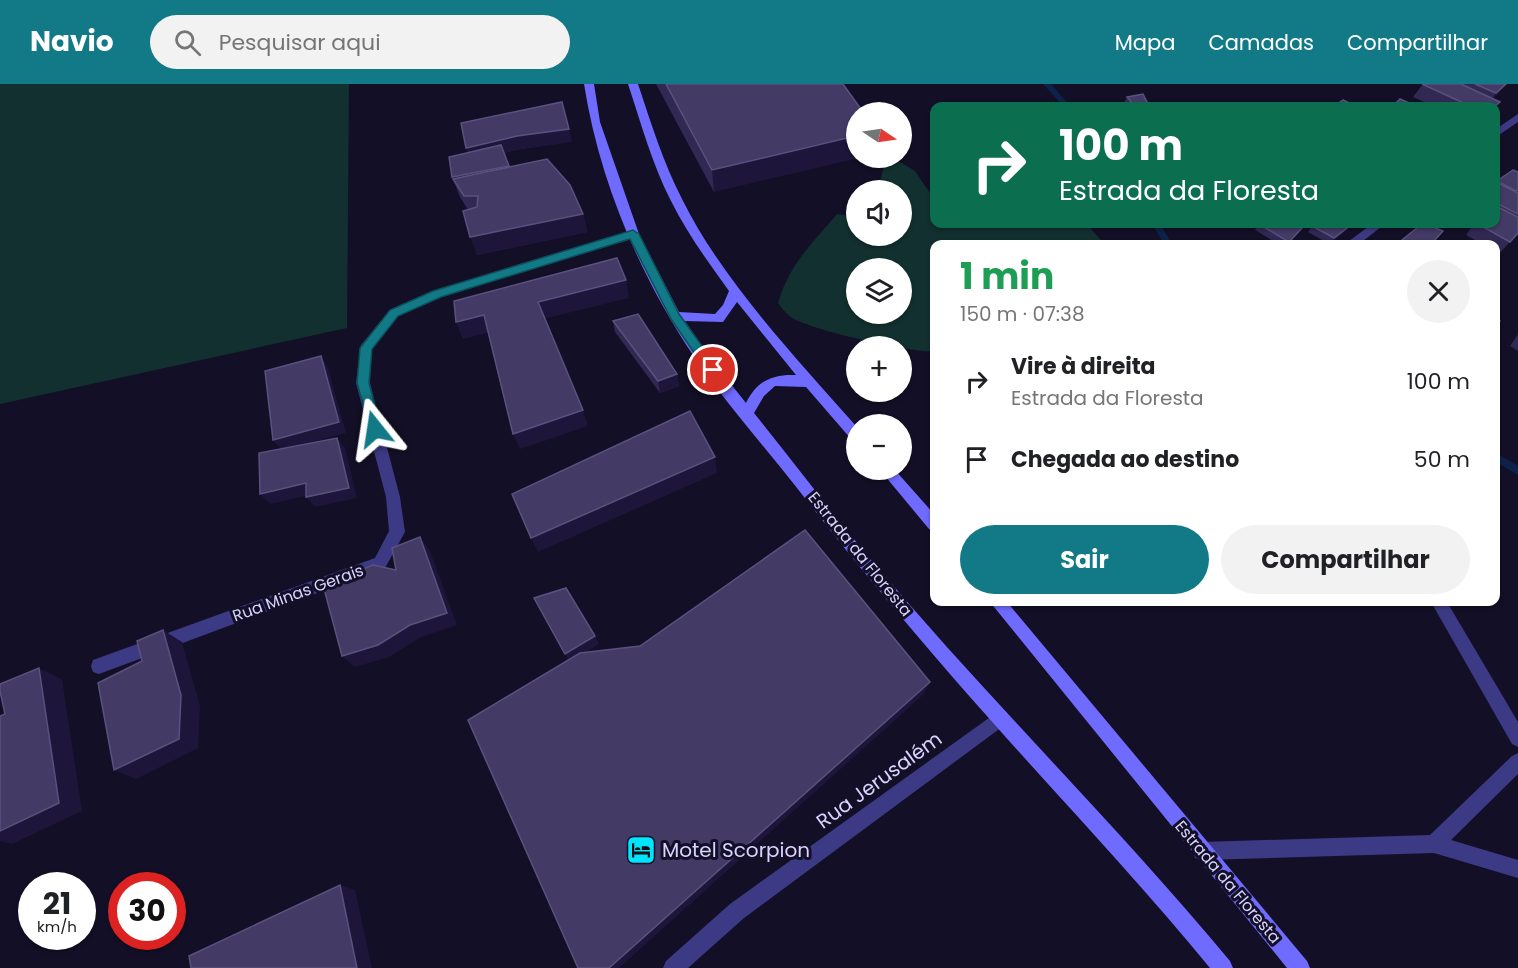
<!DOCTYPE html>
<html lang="pt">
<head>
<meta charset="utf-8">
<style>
  body { margin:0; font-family:Poppins,sans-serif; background:#f2f2f2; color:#202124; height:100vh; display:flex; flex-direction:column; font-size:22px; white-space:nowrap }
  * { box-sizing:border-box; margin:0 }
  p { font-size:20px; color:#757577 }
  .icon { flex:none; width:33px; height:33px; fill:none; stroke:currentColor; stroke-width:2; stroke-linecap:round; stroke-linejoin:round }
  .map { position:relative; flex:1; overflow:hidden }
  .sheet { position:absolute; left:930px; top:156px; width:570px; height:366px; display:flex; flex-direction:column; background:#fff; border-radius:12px; box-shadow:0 2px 4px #0004 }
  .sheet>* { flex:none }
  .top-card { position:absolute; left:930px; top:18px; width:570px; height:126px; border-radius:12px; box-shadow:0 2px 4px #0004; background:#0b6e4f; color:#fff; overflow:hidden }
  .needle { width:39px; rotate:103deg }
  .controls { position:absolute; left:846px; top:18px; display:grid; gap:12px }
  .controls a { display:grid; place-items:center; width:66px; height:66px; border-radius:50%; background:#fff; box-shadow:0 2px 4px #0004; font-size:30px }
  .speed { position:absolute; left:18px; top:788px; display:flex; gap:12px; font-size:30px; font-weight:700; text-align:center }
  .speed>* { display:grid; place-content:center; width:78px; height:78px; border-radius:50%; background:#fff; box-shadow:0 2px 4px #0004; line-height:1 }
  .speed small { font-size:15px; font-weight:400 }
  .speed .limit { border:9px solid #d22; background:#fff; color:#111 }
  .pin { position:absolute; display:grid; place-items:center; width:51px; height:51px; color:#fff; margin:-26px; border:3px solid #fff; border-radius:50%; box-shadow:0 2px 6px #0007 }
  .me { position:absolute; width:66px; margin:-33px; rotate:345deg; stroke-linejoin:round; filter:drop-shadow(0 0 4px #0008) }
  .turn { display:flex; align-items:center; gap:21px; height:126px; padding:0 30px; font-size:27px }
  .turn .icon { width:78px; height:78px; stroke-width:2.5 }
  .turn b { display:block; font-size:42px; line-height:51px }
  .round { display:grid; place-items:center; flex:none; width:63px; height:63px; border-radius:32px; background:#f2f2f2 }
  .summary { display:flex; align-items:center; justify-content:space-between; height:102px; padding:0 30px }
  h1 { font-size:36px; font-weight:700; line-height:45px; color:#1e9e55 }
  .primary-button { display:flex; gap:12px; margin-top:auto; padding:12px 30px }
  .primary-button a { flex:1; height:69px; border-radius:36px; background:#127987; color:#fff; font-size:24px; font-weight:700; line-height:69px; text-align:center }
  .primary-button a+a { background:#f2f2f2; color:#202124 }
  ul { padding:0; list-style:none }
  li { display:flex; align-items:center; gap:18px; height:78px; padding:0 30px }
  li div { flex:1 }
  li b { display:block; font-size:22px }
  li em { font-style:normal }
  header { display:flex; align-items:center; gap:36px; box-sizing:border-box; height:84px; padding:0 30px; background:#127987; color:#fff }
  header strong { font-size:28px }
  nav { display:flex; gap:33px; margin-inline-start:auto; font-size:21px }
  .search { width:420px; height:54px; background:#f2f2f2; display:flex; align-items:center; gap:15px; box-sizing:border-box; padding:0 21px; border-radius:33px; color:#757577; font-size:22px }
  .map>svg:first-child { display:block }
</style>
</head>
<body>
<header>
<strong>Navio</strong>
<div class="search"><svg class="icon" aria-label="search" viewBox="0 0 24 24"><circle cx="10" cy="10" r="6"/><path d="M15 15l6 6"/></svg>Pesquisar aqui</div>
<nav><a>Mapa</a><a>Camadas</a><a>Compartilhar</a></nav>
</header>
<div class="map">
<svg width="1518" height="884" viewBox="0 0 1518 884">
  <rect width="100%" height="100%" fill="#130f26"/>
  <!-- green -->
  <g fill="#12302f" fill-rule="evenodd">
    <polygon points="0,0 349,0 347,244 0,320"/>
    <path d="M900,78l15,9 19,28v25h153l17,20h-170v107c-18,3 -128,-22 -143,-34 -5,-3 -9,-9 -13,-14 12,-40 33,-58 59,-89l19,3v19h46v-46h-24l6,-24zM856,184h46v46h-46z"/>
  </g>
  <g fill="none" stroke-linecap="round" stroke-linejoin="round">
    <!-- stream -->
    <g fill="#0c2248" fill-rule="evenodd">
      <polygon points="1043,0 1051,0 1070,22 1063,22"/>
      <polygon points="1152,140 1160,140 1172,160 1164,160"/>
      <polygon points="1496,369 1518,382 1518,391 1496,378"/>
    </g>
    <!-- service -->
    <g fill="#3d3a85" fill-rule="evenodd">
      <polygon points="1431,518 1447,518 1518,638 1518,663 1512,660"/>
      <polygon points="1518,669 1518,690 1451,756 1518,776 1518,794 1434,769 1202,776 1195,774 1193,767 1195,760 1202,758 1430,751 1512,672"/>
    </g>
    <!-- minor -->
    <g fill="#3d3a85" fill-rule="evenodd">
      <polygon points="1518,30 1518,38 1496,53 1496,45"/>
      <polygon points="1372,140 1385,140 1359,160 1345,160"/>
      <polygon points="633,146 639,150 637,153 441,213 398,232 372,265 370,299 400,413 405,448 385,484 99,590 93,588 91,582 93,576 375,474 389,447 386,413 356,299 361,261 390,226 433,207"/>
      <polygon points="1000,626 1006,628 1009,634 1006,640 744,834 688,884 663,884 666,877 730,820"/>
    </g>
    <!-- secondary -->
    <g fill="#6f6bff" fill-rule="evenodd">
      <path d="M584,0h10l6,38 39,112 40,78 36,2 8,-9 6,-14c-21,-29 -42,-58 -58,-90 -19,-37 -30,-78 -43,-117h10c13,39 25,78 44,115 40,81 114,159 174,227v14l-5,-1 -45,-52 -31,-1 -11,10 -10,17c42,52 82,106 125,156 113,134 239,257 351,392l3,7h-23c-69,-84 -143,-162 -215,-243 -69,-77 -135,-156 -198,-237 -34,-43 -71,-85 -102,-130 -55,-81 -96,-178 -111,-274zM737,218l59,73c-24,-1 -39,6 -50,28l-40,-50 -21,-32 38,1z"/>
      <polygon points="880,386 895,386 934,430 934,446 929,445"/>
      <polygon points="990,518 1007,518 1307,877 1310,884 1287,884"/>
    </g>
  </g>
  <!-- wall -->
  <g fill="#312854">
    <polygon points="656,0 843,0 714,108"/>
    <polygon points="1423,0 1506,0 1493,15 1496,22 1433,22 1413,13"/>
    <polygon points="1127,13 1147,22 1127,22 1124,19"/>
    <polygon points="572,58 520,65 504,69 510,83 583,130 587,148 477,171 468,126 460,113 452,93 449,73"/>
    <polygon points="1518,88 1518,149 1499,170 1496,168 1496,160 1482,160 1466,151 1474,140 1496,140 1496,98"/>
    <polygon points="1259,140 1302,144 1288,160 1278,160 1255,146"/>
    <polygon points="1312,142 1352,142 1329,160 1308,148"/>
    <polygon points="613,237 677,290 679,302 660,309 615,248"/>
    <polygon points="1518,250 1518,267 1510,262"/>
  </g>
  <!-- shaded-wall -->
  <g fill="#1d163a">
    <polygon points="1506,0 1498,10 1486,22 1496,9"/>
    <polygon points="569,45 572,58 520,65 470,77 466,64 517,52"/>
    <polygon points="856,52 856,74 859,74 714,108 712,86"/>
    <polygon points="509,82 513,95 453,95 457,106 452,93"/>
    <polygon points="583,130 587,148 477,171 470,153"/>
    <polygon points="1352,140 1354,140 1352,142 1330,160 1334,154"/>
    <polygon points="626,196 629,214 543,235 538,218"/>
    <polygon points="484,231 490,248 463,255 456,238"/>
    <polygon points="321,272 328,284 346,349 282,366 273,356"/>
    <polygon points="677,290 679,302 660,309 658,297"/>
    <polygon points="583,326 588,342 520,365 513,350"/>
    <polygon points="337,354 345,364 357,414 315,423 306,413"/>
    <polygon points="715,373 717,389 538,468 531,454"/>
    <polygon points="306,399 314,410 270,420 260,410"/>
    <polygon points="420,453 430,467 457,541 421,553 389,573 355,583 342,572"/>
    <polygon points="163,546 182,558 200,622 198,664 136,695 114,686"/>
    <polygon points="595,552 599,560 569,578 565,570"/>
    <polygon points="39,584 62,595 82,727 12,760 0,757 0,747"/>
    <polygon points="930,598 923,611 619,884 609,884"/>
    <polygon points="340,801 355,806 372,884 357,884"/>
  </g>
  <!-- building -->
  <g fill="#433a66" stroke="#5a527e" stroke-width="1.5">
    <polygon points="666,0 843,0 863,28 856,28 856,52 712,86"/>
    <polygon points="1422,0 1461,0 1500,18 1495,22 1470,22"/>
    <polygon points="1475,0 1506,0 1496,9"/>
    <polygon points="1143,10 1148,20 1135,22 1127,13"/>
    <polygon points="1400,15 1416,22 1393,22"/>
    <polygon points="1343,16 1356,22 1334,22"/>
    <polygon points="562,18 569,45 517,52 466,64 461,39"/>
    <polygon points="501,61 509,82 452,93 449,73"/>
    <polygon points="547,75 570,101 583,130 470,153 463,127 477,123 478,112 464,112 453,95"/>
    <polygon points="1513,86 1518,88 1518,106 1516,107 1497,97"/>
    <polygon points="1496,98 1518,109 1518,130 1496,119"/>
    <polygon points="1496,122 1518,133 1518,149 1510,158 1478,140 1496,140"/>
    <polygon points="1259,140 1293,140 1302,144 1289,158"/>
    <polygon points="1315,140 1352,140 1334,154 1312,142"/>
    <polygon points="1422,140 1426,140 1443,147 1431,160 1397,160"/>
    <polygon points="617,174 626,196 538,218 583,326 513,350 484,231 456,238 454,217"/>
    <polygon points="638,230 677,290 658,297 613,237"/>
    <polygon points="1496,234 1500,237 1496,242"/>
    <polygon points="321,272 339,338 273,356 265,287"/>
    <polygon points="690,327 715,373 531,454 512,410"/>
    <polygon points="337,354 349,404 306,413 306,399 260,410 259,369"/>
    <polygon points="805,446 930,598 609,884 578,884 468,636 580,569 640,562"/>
    <polygon points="420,453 447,529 410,541 378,561 342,572 323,501 373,481 396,486 392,464"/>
    <polygon points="566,504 595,552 565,570 534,514"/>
    <polygon points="163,546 181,611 179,655 114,686 98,599 142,577 137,557"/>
    <polygon points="39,584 59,719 0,747 0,632 5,630 0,607 0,600"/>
    <polygon points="340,801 357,884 191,884 189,872"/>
  </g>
  <!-- route -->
  <polygon fill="#127987" stroke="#0c4f58" stroke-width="1.5" points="633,146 639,150 679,230 717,283 717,289 708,289 671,235 630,155 441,213 398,232 372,265 369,299 381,345 375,350 371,348 357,299 360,264 390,226 433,207"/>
  <!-- icons -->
  <defs>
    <g id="hotel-square" transform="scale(1.5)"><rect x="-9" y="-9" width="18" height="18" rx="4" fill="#00e5ff" stroke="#130f26"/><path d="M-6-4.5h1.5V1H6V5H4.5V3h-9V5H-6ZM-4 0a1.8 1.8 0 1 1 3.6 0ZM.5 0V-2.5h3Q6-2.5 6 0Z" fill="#111"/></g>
  </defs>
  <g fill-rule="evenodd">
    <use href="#hotel-square" x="641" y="766"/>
  </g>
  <g text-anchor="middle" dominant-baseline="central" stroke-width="6" stroke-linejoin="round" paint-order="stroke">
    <!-- street labels -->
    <g font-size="16" fill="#d9d4ff" stroke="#130f26">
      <text transform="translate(860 470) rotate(51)">Estrada da Floresta</text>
      <text transform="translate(298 509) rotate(-20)">Rua Minas Gerais</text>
      <text transform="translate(1228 798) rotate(50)">Estrada da Floresta</text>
    </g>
    <!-- near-street labels -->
    <g font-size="20" fill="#d9d4ff" stroke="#130f26">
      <text transform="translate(879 696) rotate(-36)">Rua Jerusalém</text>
    </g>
    <!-- near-poi labels -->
    <g font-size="20" fill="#d9d4ff" stroke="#130f26" text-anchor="start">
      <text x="662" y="766">Motel Scorpion</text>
    </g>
  </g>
</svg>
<div class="controls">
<a><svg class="needle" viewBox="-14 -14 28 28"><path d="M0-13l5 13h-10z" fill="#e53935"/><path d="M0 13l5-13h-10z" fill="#757577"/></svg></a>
<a><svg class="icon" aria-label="sound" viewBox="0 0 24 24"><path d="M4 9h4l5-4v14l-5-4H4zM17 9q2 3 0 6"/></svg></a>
<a><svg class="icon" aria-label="layers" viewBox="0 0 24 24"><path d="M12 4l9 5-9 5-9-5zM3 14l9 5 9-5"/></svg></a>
<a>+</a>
<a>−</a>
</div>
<div class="speed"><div>21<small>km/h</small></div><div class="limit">30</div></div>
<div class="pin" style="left:713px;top:286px;background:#d93025"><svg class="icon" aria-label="arrive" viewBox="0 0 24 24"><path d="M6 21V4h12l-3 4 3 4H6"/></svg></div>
<svg class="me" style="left:375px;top:345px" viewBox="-20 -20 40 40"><path d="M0-17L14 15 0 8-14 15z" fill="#127987" stroke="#fff" stroke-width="4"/></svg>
<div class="top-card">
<div class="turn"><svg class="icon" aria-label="right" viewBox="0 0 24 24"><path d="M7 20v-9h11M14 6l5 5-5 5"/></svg><div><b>100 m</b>Estrada da Floresta</div></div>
</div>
<section class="sheet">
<div class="summary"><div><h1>1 min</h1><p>150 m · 07:38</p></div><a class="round"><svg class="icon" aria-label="close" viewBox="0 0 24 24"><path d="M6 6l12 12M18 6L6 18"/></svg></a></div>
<ul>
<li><svg class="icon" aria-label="right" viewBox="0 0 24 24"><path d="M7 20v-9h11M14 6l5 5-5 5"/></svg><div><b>Vire à direita</b><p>Estrada da Floresta</p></div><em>100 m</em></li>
<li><svg class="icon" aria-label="arrive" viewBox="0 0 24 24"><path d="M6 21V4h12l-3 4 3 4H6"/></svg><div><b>Chegada ao destino</b></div><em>50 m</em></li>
</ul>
<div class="primary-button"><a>Sair</a><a>Compartilhar</a></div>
</section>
</div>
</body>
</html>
